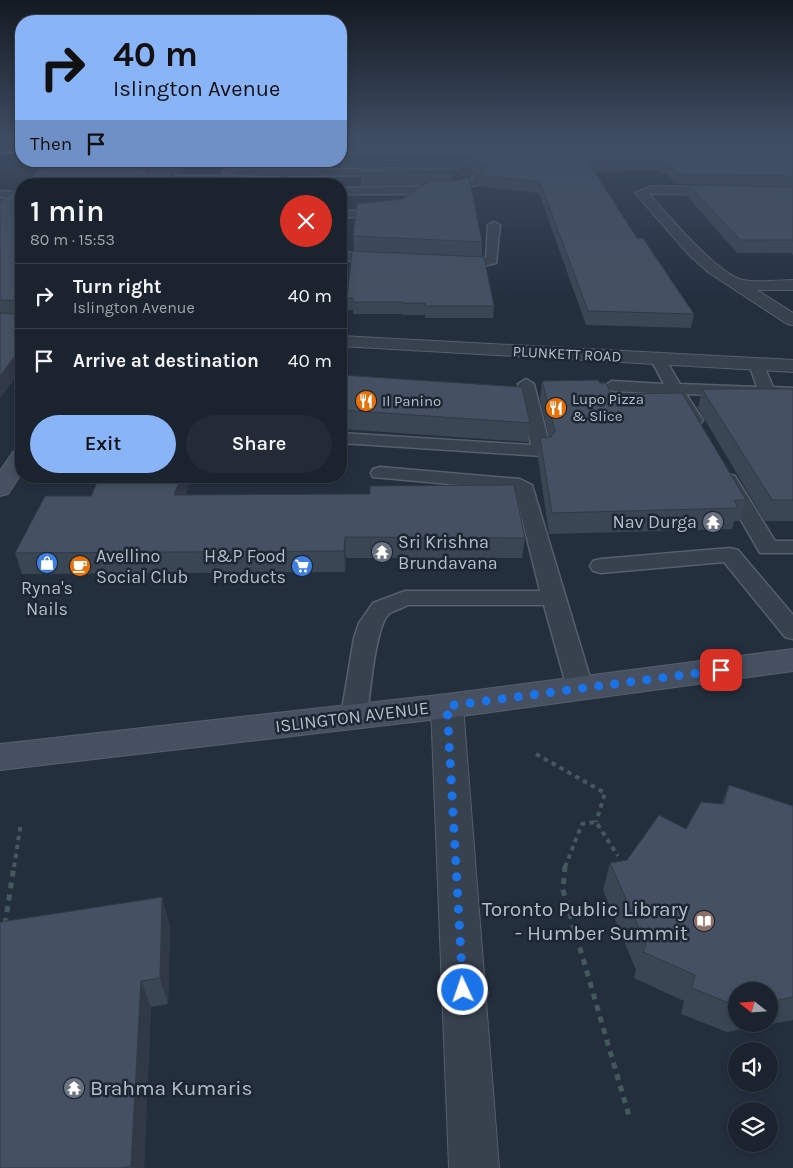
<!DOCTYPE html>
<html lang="en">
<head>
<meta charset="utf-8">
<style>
  body { margin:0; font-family:Karla,sans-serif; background:#242b36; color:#f1f3f6; height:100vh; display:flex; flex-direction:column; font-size:19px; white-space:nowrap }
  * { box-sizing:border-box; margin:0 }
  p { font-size:16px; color:#a0a4aa }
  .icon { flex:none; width:28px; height:28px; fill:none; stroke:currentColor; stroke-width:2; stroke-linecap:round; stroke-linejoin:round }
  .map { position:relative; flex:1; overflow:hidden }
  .drawer { position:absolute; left:15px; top:178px; width:332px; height:305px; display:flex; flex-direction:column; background:#1b232e; border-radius:20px; box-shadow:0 2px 8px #0003,0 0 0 1px #39404a }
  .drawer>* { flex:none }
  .hud { position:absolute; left:15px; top:15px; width:332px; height:152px; border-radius:20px; box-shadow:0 2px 8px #0003,0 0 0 1px #39404a; background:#8ab4f8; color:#111; overflow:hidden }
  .needle { width:32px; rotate:287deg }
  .fabs { position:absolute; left:728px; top:982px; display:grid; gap:10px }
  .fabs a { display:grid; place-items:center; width:50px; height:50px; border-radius:50%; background:#1b232e; box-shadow:0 2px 8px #0003,0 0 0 1px #39404a; font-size:25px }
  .pin { position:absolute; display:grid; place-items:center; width:42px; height:42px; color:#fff; margin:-21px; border-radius:10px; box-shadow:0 2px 8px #0006 }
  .me { position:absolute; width:55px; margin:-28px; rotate:357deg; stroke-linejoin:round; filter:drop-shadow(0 0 4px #0008) }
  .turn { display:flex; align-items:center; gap:18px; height:105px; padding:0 15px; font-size:22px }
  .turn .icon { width:65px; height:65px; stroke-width:2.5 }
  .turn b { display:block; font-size:35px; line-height:42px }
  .then { display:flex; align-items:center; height:48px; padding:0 15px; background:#0003; gap:10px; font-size:19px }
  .round { display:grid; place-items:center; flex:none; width:52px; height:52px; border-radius:26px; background:#242b36 }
  .summary { display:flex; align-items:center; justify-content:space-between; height:85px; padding:0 15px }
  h1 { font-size:30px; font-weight:600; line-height:38px }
  .primary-button { display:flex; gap:10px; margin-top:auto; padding:10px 15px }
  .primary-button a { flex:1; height:58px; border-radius:30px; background:#8ab4f8; color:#111; font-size:20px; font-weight:600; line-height:58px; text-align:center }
  .primary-button a+a { background:#242b36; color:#f1f3f6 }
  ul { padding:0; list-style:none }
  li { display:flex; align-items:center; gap:15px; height:65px; padding:0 15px; border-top:1px solid #39404a }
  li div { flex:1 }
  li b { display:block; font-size:19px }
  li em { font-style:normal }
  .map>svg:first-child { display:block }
</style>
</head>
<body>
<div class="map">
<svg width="793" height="1168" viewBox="0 0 793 1168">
  <rect width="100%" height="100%" fill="#242f3e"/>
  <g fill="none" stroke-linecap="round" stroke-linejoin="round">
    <!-- lane casing -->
    <g stroke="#565f6c" stroke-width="3">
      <g id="lane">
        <rect x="0" y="146" width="21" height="6"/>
        <path d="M441,169h31l14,10c-20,20 -114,14 -145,15v-6l112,-2 22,-7 -5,-4 -32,-1 -2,-2z"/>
        <polygon points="228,170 391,169 396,172 391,175 289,176 287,184 277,184 279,176 225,175 225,171"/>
        <polygon points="151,176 225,176 230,179 225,182 148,181 146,179"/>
        <polygon points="0,191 21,192 21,198 0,197"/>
        <polygon points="385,208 390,211 389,213 341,218 341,212"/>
        <polygon points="494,222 500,225 496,263 479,267 451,265 449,262 455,258 486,258 488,225"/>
        <polygon points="341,252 383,255 389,259 383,263 341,260"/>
        <polygon points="658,353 663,355 680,384 757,387 749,364 752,361 762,361 773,387 793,388 793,398 686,394 703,420 700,424 688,424 670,394 612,391 604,386 612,381 664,384 650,358"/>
        <polygon points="526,379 534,384 551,451 548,455 542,456 341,443 341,433 531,445 518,384"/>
        <path d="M380,467l140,12 12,6 61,203 -4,7 -9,2 -9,-2 -4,-7 -23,-83h-136c-5,3 -13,5 -18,8 -15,11 -20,83 -23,103l-4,7 -9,3 -9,-3 -4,-7 13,-78 5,-15 14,-20 32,-12h135l-25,-101 -142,-13 -2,-4 2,-4z"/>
        <polygon points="728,474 735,476 775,541 793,541 793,553 760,553 718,480 721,476"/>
        <polygon points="730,548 738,550 793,615 793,639 785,637 724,562 601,573 593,571 590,566 593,561 601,559"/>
      </g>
    </g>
    <!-- street casing -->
    <g stroke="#565f6c" stroke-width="2">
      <g id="street">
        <path d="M651,186l142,2v8l-144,-2c18,20 69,81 94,86 15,3 34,0 50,0v10h-36l36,23v12l-6,-1 -79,-52 -18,-16 -55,-63z"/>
        <polygon points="341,336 793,360 793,372 341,346"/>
        <polygon points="447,694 458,698 463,706 499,1168 449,1168 431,706 436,698"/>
      </g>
    </g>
    <!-- secondary casing -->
    <g stroke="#565f6c" stroke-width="2">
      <g id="secondary">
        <polygon points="229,161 240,161 228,184 216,184"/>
        <polygon points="21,450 21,474 8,494 0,496 0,471 13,452"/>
        <polygon points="793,649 793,671 447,718 0,770 0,744 447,694"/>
      </g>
    </g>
    <!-- path-far1 -->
    <g stroke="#44595c" stroke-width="4" stroke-dasharray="4.5 4.5" stroke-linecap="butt">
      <polyline points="536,754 605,793 596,822"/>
      <polyline points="14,867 21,823"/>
      <polyline points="565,867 582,824 596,822 618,856"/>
    </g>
    <!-- path -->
    <g stroke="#44595c" stroke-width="5" stroke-dasharray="6 6" stroke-linecap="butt">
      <polyline points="565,866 563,890 629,1116"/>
      <polyline points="5,924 14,866"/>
    </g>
    <!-- lane -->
    <use href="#lane" fill="#38414e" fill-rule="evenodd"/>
    <!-- street -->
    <use href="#street" fill="#38414e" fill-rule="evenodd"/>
    <!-- secondary -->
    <use href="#secondary" fill="#465061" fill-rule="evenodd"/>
  </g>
  <!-- wall -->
  <g fill="#3b4654" fill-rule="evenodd">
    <polygon points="0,138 21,138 21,145 21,144 0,144"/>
    <polygon points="341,138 793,138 793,255 791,253 737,253 687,196 689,185 783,186 677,184 667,174 662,174 659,170 594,172 637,238 694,314 691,328 586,325 539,193 478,186 478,175 481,173 472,167 471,178 470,179 482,242 482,257 494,306 493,318 425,318 425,315 402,315 402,314 353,314 353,310 347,310 347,298 452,255 354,251 353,236 423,185 361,186 361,168 350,168 313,161 341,161"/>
    <polygon points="50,161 191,161 181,174 173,174 174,184 23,184"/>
    <polygon points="21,185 21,370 0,398 0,201 1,201"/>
    <polygon points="341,375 530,423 528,442 341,429"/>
    <polygon points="542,381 600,383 611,394 746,500 740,521 734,521 732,529 549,534 538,458 540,438 549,437 540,399"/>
    <polygon points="702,389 793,389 793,521 765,521 698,408"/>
    <polygon points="100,476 192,476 185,495 525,538 522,558 346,558 345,572 22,574 15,553 91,496"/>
    <path d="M729,785l64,21v214l-66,12 -46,-18 3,-13 -50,-23 2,-8 -33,-80 7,-27 17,-3 59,-31 36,-26zM736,991h33v33h-33z"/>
    <polygon points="170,924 168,1004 151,1007 144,1168 0,1168"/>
  </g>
  <!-- shaded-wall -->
  <g fill="#303945">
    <polygon points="181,161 191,161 181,174 180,163"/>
    <polygon points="149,163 151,174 145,177 143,166"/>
    <polygon points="472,166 471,178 453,184 453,171"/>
    <polygon points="173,172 174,184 164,184"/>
    <polygon points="18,352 21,364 21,370 0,398 0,376"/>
    <polygon points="181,476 192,476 178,516 174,495"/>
    <polygon points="345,537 346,558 345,572 344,551"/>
    <polygon points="162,897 170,924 168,1004 160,978"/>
    <polygon points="141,981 151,1007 144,1168 132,1168 131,1166"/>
  </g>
  <!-- building -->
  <g fill="#455162" stroke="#303945">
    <polygon points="341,138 785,138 793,143 793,176 679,174 669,163 664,163 661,160 588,162 637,238 643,238 694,314 588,311 540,182 478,175 488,168 473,157 350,157 341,156"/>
    <polygon points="50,161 181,161 180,163 149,163 143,166 146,172 173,172 164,184 23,184"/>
    <polygon points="361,165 472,166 453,171 360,173"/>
    <polygon points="469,177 482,242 353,236 357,204 403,199 429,181 454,181"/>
    <polygon points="21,185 21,352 18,352 0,376 0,313 18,314 18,301 0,300 0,201 1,201"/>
    <polygon points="689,185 793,187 793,240 740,240"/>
    <polygon points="352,251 484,257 494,306 425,306 425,303 402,303 402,302 353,302 353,298 347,298"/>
    <polygon points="341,375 522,387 530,423 341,410"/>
    <polygon points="598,380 600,383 606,383 611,394 682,393 746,500 734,500 738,508 552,513 540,438 551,437 555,431 542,381"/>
    <polygon points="702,389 793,389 793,500 772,500"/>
    <polygon points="100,476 181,476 174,495 370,494 370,486 514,485 525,538 345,537 344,551 15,553 45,496 91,496"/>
    <polygon points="729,785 793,806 793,997 769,1002 769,991 736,991 736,1006 692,988 695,975 643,952 646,944 610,863 627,860 659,815 686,829 701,802 724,804"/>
    <polygon points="162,897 160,978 141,981 131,1166 121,1168 0,1168 0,922"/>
  </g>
  <!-- sky -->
  <linearGradient id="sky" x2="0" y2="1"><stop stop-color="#141a22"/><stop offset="0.46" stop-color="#3f4d63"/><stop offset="1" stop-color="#3f4d63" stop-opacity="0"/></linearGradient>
  <rect width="793" height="301" fill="url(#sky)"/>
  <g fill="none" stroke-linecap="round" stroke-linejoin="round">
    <!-- route -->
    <polyline stroke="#1a73e8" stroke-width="9" stroke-dasharray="0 16.2" points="463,990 447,706 721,670"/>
  </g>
  <!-- icons -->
  <defs>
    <g id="restaurant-disc" transform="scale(1.125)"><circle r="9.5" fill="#e8710a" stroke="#1d2633"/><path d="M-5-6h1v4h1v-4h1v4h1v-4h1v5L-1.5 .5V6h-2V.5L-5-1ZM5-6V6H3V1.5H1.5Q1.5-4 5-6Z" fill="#fff"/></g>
    <g id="temple-disc" transform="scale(1.125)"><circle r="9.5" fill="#6b7280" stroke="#1d2633"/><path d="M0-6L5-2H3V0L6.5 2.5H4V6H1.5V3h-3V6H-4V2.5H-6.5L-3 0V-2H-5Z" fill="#fff"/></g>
    <g id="shop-disc" transform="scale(1.125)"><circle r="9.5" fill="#3f7fe0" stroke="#1d2633"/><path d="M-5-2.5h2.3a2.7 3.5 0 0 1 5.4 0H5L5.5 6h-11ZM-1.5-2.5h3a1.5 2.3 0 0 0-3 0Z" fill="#fff"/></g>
    <g id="cafe-disc" transform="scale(1.125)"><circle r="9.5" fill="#e8710a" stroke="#1d2633"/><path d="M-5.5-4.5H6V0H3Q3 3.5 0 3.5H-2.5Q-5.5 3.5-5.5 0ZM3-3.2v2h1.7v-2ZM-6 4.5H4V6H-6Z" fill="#fff"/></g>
    <g id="supermarket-disc" transform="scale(1.125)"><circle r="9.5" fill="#3f7fe0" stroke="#1d2633"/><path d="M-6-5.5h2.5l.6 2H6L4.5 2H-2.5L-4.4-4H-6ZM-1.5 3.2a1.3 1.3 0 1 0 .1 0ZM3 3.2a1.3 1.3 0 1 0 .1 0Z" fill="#fff"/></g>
    <g id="library-disc" transform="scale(1.125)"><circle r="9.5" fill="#8d6e63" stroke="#1d2633"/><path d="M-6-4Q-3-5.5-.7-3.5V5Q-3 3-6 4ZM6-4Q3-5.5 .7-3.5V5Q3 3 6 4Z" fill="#fff"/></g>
  </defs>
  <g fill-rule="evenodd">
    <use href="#restaurant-disc" x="366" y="401"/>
    <use href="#restaurant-disc" x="556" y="408"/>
    <use href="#temple-disc" x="713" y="522"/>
    <use href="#temple-disc" x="382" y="552"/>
    <use href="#shop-disc" x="47" y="563"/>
    <use href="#cafe-disc" x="80" y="566"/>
    <use href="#supermarket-disc" x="302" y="566"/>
    <use href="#library-disc" x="704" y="921"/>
    <use href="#temple-disc" x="74" y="1088"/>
  </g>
  <g text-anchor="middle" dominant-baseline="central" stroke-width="5" stroke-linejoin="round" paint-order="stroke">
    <!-- far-street labels -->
    <g font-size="15" fill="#b4bcc9" stroke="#1d2633">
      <text transform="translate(567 354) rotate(3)">PLUNKETT ROAD</text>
    </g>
    <!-- far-poi labels -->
    <g font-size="15" fill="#b4bcc9" stroke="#1d2633" text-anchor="start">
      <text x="572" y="399">Lupo Pizza<tspan x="572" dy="17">&amp; Slice</tspan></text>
      <text x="382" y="401">Il Panino</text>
    </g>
    <!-- poi labels -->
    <g font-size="18" fill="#b4bcc9" stroke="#1d2633" text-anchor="end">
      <text x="697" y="522">Nav Durga</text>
      <text x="398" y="542" text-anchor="start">Sri Krishna<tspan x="398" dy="21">Brundavana</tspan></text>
      <text x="96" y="556" text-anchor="start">Avellino<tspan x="96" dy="21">Social Club</tspan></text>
      <text x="286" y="556">H&amp;P Food<tspan x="286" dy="21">Products</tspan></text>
      <text x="47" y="588" text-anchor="middle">Ryna's<tspan x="47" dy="21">Nails</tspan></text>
    </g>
    <!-- street labels -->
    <g font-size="18" fill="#b4bcc9" stroke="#1d2633">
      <text transform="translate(352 717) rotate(-7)">ISLINGTON AVENUE</text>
    </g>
    <!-- near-poi labels -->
    <g font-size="21" fill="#b4bcc9" stroke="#1d2633" text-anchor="end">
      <text x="688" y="909">Toronto Public Library<tspan x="688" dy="24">- Humber Summit</tspan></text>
      <text x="90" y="1088" text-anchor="start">Brahma Kumaris</text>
    </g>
  </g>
</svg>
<div class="fabs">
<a><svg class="needle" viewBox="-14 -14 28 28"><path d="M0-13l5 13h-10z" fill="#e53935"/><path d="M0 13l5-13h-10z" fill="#a0a4aa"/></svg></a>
<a><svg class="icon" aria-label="sound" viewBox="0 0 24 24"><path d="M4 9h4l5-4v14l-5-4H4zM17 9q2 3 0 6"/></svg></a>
<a><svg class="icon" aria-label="layers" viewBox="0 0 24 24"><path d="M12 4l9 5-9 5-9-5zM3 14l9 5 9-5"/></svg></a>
</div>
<div class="pin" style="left:721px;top:670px;background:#d93025"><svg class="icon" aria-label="arrive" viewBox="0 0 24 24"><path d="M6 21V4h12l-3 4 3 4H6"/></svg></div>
<svg class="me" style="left:463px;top:990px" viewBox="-20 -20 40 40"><circle r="17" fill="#1a73e8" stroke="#fff" stroke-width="3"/><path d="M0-11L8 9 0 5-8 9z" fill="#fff"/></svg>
<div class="hud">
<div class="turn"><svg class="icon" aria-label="right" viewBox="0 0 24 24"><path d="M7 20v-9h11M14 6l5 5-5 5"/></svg><div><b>40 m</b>Islington Avenue</div></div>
<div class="then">Then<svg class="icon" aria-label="arrive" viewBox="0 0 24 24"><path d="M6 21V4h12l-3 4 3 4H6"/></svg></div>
</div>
<section class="drawer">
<div class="summary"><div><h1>1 min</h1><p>80 m · 15:53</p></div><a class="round" style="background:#d93025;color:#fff"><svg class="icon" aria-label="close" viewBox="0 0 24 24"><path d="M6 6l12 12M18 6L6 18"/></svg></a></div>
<ul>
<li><svg class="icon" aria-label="right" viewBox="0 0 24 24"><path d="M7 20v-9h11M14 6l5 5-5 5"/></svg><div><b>Turn right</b><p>Islington Avenue</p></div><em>40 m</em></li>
<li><svg class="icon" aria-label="arrive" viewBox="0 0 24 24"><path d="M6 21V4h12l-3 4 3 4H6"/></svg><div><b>Arrive at destination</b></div><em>40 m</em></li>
</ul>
<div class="primary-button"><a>Exit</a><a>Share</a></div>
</section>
</div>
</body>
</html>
